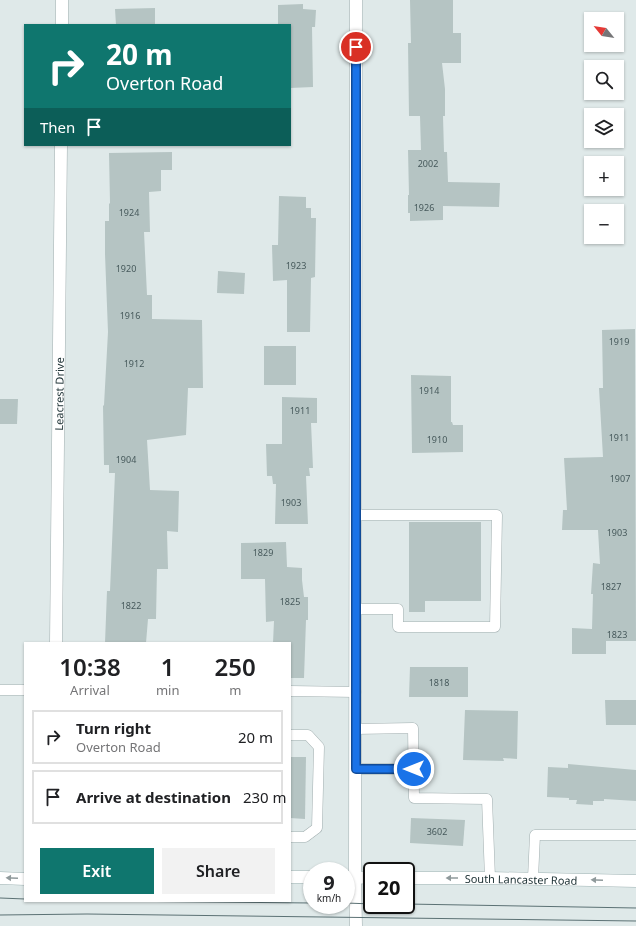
<!DOCTYPE html>
<html lang="en">
<head>
<meta charset="utf-8">
<style>
  body { margin:0; font-family:"Noto Sans",sans-serif; background:#f2f2f2; color:#202124; height:100vh; display:flex; flex-direction:column; font-size:15px; white-space:nowrap }
  * { box-sizing:border-box; margin:0 }
  p { font-size:13px; color:#757577 }
  .icon { flex:none; width:22px; height:22px; fill:none; stroke:currentColor; stroke-width:2; stroke-linecap:round; stroke-linejoin:round }
  .map { position:relative; flex:1; overflow:hidden }
  .sheet { position:absolute; left:24px; top:642px; width:267px; height:260px; display:flex; flex-direction:column; background:#fff; border-radius:0px; box-shadow:0 1px 3px #0004 }
  .sheet>* { flex:none }
  .top-card { position:absolute; left:24px; top:24px; width:267px; height:122px; border-radius:0px; box-shadow:0 1px 3px #0004; background:#0f766e; color:#fff; overflow:hidden }
  .needle { width:26px; rotate:300deg }
  .controls { position:absolute; left:584px; top:12px; display:grid; gap:8px }
  .controls a { display:grid; place-items:center; width:40px; height:40px; border-radius:0px; background:#fff; box-shadow:0 1px 3px #0004; font-size:20px }
  .speed { position:absolute; left:303px; top:862px; display:flex; gap:8px; font-size:20px; font-weight:700; text-align:center }
  .speed>* { display:grid; place-content:center; width:52px; height:52px; border-radius:50%; background:#fff; box-shadow:0 1px 3px #0004; line-height:1 }
  .speed small { font-size:10px; font-weight:400 }
  .speed .limit { border:2px solid #111; border-radius:6px; background:#fff; color:#111 }
  .pin { position:absolute; display:grid; place-items:center; width:34px; height:34px; color:#fff; margin:-17px; border:2px solid #fff; border-radius:50%; box-shadow:0 1px 4px #0007 }
  .me { position:absolute; width:44px; margin:-22px; rotate:270deg; stroke-linejoin:round; filter:drop-shadow(0 0 3px #0008) }
  .turn { display:flex; align-items:center; gap:14px; height:84px; padding:0 16px; font-size:18px }
  .turn .icon { width:52px; height:52px; stroke-width:2.5 }
  .turn b { display:block; font-size:28px; line-height:34px }
  .then { display:flex; align-items:center; height:38px; padding:0 16px; background:#0003; gap:8px; font-size:15px }
  .eta { display:flex; justify-content:space-evenly; align-items:center; height:68px; text-align:center }
  .eta b { font-size:24px; font-weight:600; line-height:28px }
  .primary-button { display:flex; gap:8px; margin-top:auto; padding:8px 16px }
  .primary-button a { flex:1; height:46px; border-radius:0px; background:#0f766e; color:#fff; font-size:16px; font-weight:600; line-height:46px; text-align:center }
  .primary-button a+a { background:#f2f2f2; color:#202124 }
  ul { padding:0; list-style:none }
  li { display:flex; align-items:center; gap:12px; height:54px; margin:0 8px 6px; padding:0 8px; border:2px solid #e0e0e0; border-radius:0px }
  li div { flex:1 }
  li b { display:block; font-size:15px }
  li em { font-style:normal }
  .map>svg:first-child { display:block }
</style>
</head>
<body>
<div class="map">
<svg width="636" height="926" viewBox="0 0 636 926">
  <rect width="100%" height="100%" fill="#dfe9e9"/>
  <!-- building -->
  <g fill="#b5c4c3">
    <polygon points="410,0 453,0 453,33 461,33 461,63 442,63 445,89 445,116 443,116 444,152 447,152 448,182 500,183 499,207 443,206 443,220 410,221 410,213 408,213 408,195 409,195 408,150 421,150 420,116 409,116 408,43 411,43"/>
    <polygon points="303,4 303,9 316,10 315,27 312,27 313,87 290,88 290,25 278,25 278,5"/>
    <polygon points="155,8 155,25 116,25 115,9"/>
    <polygon points="172,152 172,170 161,170 161,191 149,192 150,232 144,232 147,295 152,295 152,319 202,320 203,388 188,388 186,435 147,440 150,490 179,491 178,532 167,531 168,569 157,569 156,619 148,619 146,643 105,643 107,591 110,591 115,473 109,473 109,465 104,465 103,406 104,405 108,332 105,254 105,221 109,221 109,204 110,203 109,153"/>
    <polygon points="279,196 306,197 306,208 311,208 311,218 316,218 315,277 311,278 310,332 287,332 287,280 273,281 272,245 278,245"/>
    <polygon points="218,271 245,273 244,294 217,293"/>
    <polygon points="635,329 636,641 606,641 606,654 572,654 572,628 592,629 593,594 591,594 593,563 600,564 598,530 562,530 563,510 567,510 564,458 603,457 599,388 603,388 602,330"/>
    <rect x="264" y="346" width="32" height="39"/>
    <polygon points="411,375 451,376 451,422 452,422 453,425 463,425 463,452 412,453"/>
    <polygon points="282,397 317,398 317,423 311,423 313,468 309,468 310,476 306,476 308,524 275,524 276,484 273,484 272,476 267,476 266,444 282,444"/>
    <polygon points="0,399 18,399 17,424 0,424"/>
    <polygon points="409,522 481,522 481,601 425,601 425,612 409,612"/>
    <polygon points="286,542 287,567 302,568 302,580 304,597 308,597 308,620 306,620 304,678 290,678 290,643 273,643 274,621 266,622 265,579 241,579 241,543"/>
    <polygon points="410,667 468,667 468,697 409,697"/>
    <polygon points="605,700 636,700 636,725 606,725"/>
    <polygon points="465,710 518,711 517,759 503,758 504,761 463,760"/>
    <polygon points="290,757 306,757 305,819 290,818"/>
    <polygon points="568,764 636,770 636,801 604,799 604,801 593,801 593,805 576,804 577,800 569,800 569,798 547,797 548,767 568,768"/>
    <polygon points="411,818 465,820 463,846 410,843"/>
  </g>
  <g fill="none" stroke-linecap="round" stroke-linejoin="round">
    <!-- service casing -->
    <g stroke="#a2afb0" stroke-width="11">
      <g id="service">
        <polyline points="356,609 398,609 398,627 495,627 497,515 356,515"/>
        <polyline points="0,690 25,690"/>
        <polyline points="290,691 356,692"/>
        <polyline points="355,729 413,728 414,798 487,799 490,878"/>
        <polyline points="290,735 308,735 319,747 317,828 305,837 290,837"/>
        <polyline points="356,769 414,769"/>
        <polyline points="533,878 535,835 636,835"/>
      </g>
    </g>
    <!-- minor casing -->
    <g stroke="#a2afb0" stroke-width="13">
      <g id="minor">
        <polyline points="62,25 62,0"/>
        <path id="s1" d="M56,643l5,-498"/>
      </g>
    </g>
    <!-- tertiary casing -->
    <g stroke="#a2afb0" stroke-width="13">
      <polyline id="tertiary" points="356,926 355,877 356,0"/>
    </g>
    <!-- secondary casing -->
    <g stroke="#9fb3b4" stroke-width="13">
      <g id="secondary">
        <polyline points="290,877 312,877"/>
        <polyline points="346,877 372,878"/>
        <polyline points="0,878 25,879"/>
        <path id="s2" d="M406,878h84l146,3"/>
      </g>
    </g>
    <!-- service -->
    <use href="#service" stroke="#fff" stroke-width="10"/>
    <!-- minor -->
    <use href="#minor" stroke="#fff" stroke-width="12"/>
    <!-- tertiary -->
    <use href="#tertiary" stroke="#fff" stroke-width="12"/>
    <!-- secondary -->
    <use href="#secondary" stroke="#fff" stroke-width="12"/>
    <!-- tram -->
    <g stroke="#5b7174" stroke-width="1">
      <polyline points="0,898 25,899"/>
      <polyline points="103,901 312,903"/>
      <polyline points="346,903 372,904"/>
      <polyline points="406,904 636,908"/>
      <polyline points="0,915 87,914 636,921"/>
    </g>
  </g>
  <!-- one-way arrows -->
  <defs><path id="oneway-solid" d="M-6-.8H1V-3.2L6.5 0L1 3.2V.8H-6Z"/></defs>
  <g fill="#909a9c">
    <use href="#oneway-solid" transform="translate(12 878) rotate(-178)"/>
    <use href="#oneway-solid" transform="translate(452 878) rotate(180)"/>
    <use href="#oneway-solid" transform="translate(597 880) rotate(-178)"/>
  </g>
  <g fill="none" stroke-linecap="round" stroke-linejoin="round">
    <!-- route casing -->
    <g stroke="#114b97" stroke-width="10">
      <polyline id="route" points="356,47 356,769 414,769"/>
    </g>
    <!-- route -->
    <use href="#route" stroke="#1a73e8" stroke-width="7"/>
  </g>
  <g text-anchor="middle" dominant-baseline="central" stroke-width="4" stroke-linejoin="round" paint-order="stroke">
    <!-- number labels -->
    <g font-size="9" fill="#46595b">
      <text x="428" y="163">2002</text>
      <text x="424" y="207">1926</text>
      <text x="129" y="212">1924</text>
      <text x="296" y="265">1923</text>
      <text x="126" y="268">1920</text>
      <text x="130" y="315">1916</text>
      <text x="619" y="341">1919</text>
      <text x="134" y="363">1912</text>
      <text x="429" y="390">1914</text>
      <text x="300" y="410">1911</text>
      <text x="619" y="437">1911</text>
      <text x="437" y="439">1910</text>
      <text x="126" y="459">1904</text>
      <text x="620" y="478">1907</text>
      <text x="291" y="502">1903</text>
      <text x="617" y="532">1903</text>
      <text x="263" y="552">1829</text>
      <text x="611" y="586">1827</text>
      <text x="290" y="601">1825</text>
      <text x="131" y="605">1822</text>
      <text x="617" y="634">1823</text>
      <text x="439" y="682">1818</text>
      <text x="437" y="831">3602</text>
    </g>
    <!-- street labels -->
    <g font-size="11" fill="#213538" stroke="#eff6f5">
      <text stroke="none"><textPath href="#s1" startOffset="249">Leacrest Drive</textPath></text>
      <text stroke="none"><textPath href="#s2" startOffset="115">South Lancaster Road</textPath></text>
    </g>
  </g>
</svg>
<div class="controls">
<a><svg class="needle" viewBox="-14 -14 28 28"><path d="M0-13l5 13h-10z" fill="#e53935"/><path d="M0 13l5-13h-10z" fill="#757577"/></svg></a>
<a><svg class="icon" aria-label="search" viewBox="0 0 24 24"><circle cx="10" cy="10" r="6"/><path d="M15 15l6 6"/></svg></a>
<a><svg class="icon" aria-label="layers" viewBox="0 0 24 24"><path d="M12 4l9 5-9 5-9-5zM3 14l9 5 9-5"/></svg></a>
<a>+</a>
<a>−</a>
</div>
<div class="speed"><div>9<small>km/h</small></div><div class="limit">20</div></div>
<div class="pin" style="left:356px;top:47px;background:#d93025"><svg class="icon" aria-label="arrive" viewBox="0 0 24 24"><path d="M6 21V4h12l-3 4 3 4H6"/></svg></div>
<svg class="me" style="left:414px;top:769px" viewBox="-20 -20 40 40"><circle r="17" fill="#1a73e8" stroke="#fff" stroke-width="3"/><path d="M0-11L8 9 0 5-8 9z" fill="#fff"/></svg>
<div class="top-card">
<div class="turn"><svg class="icon" aria-label="right" viewBox="0 0 24 24"><path d="M7 20v-9h11M14 6l5 5-5 5"/></svg><div><b>20 m</b>Overton Road</div></div>
<div class="then">Then<svg class="icon" aria-label="arrive" viewBox="0 0 24 24"><path d="M6 21V4h12l-3 4 3 4H6"/></svg></div>
</div>
<section class="sheet">
<div class="eta">
<div><b>10:38</b><p>Arrival</p></div>
<div><b>1</b><p>min</p></div>
<div><b>250</b><p>m</p></div>
</div>
<ul>
<li><svg class="icon" aria-label="right" viewBox="0 0 24 24"><path d="M7 20v-9h11M14 6l5 5-5 5"/></svg><div><b>Turn right</b><p>Overton Road</p></div><em>20 m</em></li>
<li><svg class="icon" aria-label="arrive" viewBox="0 0 24 24"><path d="M6 21V4h12l-3 4 3 4H6"/></svg><div><b>Arrive at destination</b></div><em>230 m</em></li>
</ul>
<div class="primary-button"><a>Exit</a><a>Share</a></div>
</section>
</div>
</body>
</html>
